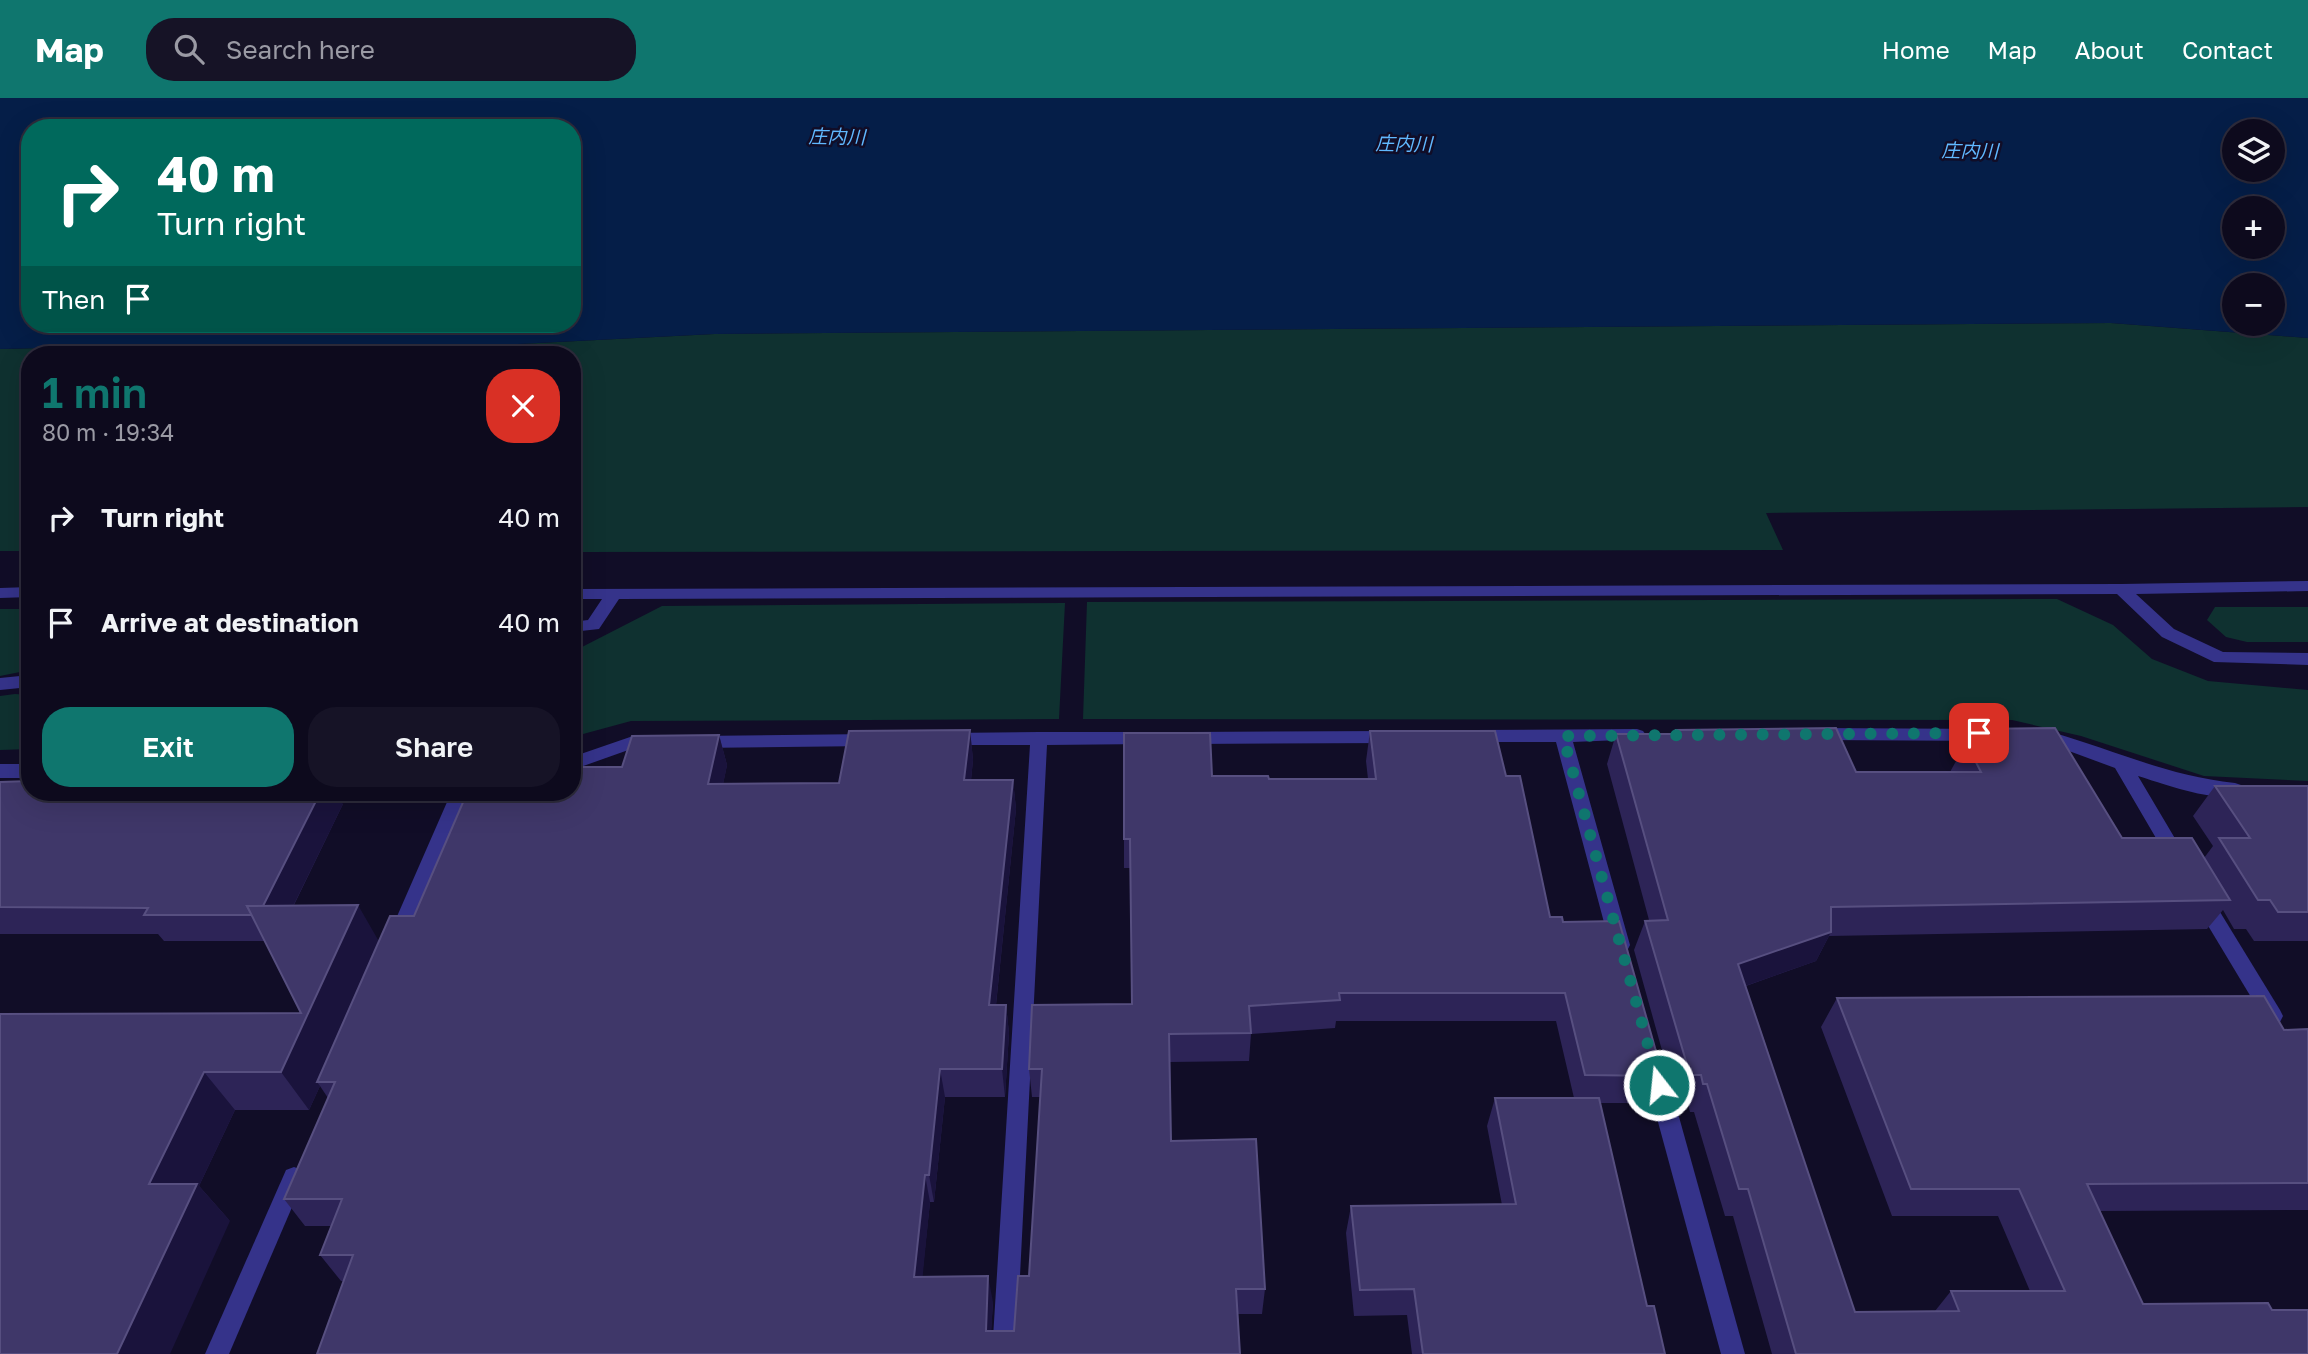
<!DOCTYPE html>
<html lang="en">
<head>
<meta charset="utf-8">
<style>
  body { margin:0; font-family:"Golos Text","Noto Sans JP",sans-serif; background:#161326; color:#f1f3f6; height:100vh; display:flex; flex-direction:column; font-size:26px; white-space:nowrap }
  * { box-sizing:border-box; margin:0 }
  p { font-size:23px; color:#9a9aa4 }
  .icon { flex:none; width:38px; height:38px; fill:none; stroke:currentColor; stroke-width:2; stroke-linecap:round; stroke-linejoin:round }
  .map { position:relative; flex:1; overflow:hidden }
  .panel { position:absolute; left:21px; top:248px; width:560px; height:455px; display:flex; flex-direction:column; background:#0d0a1d; border-radius:28px; box-shadow:0 7px 28px #0002,0 0 0 2px #2d2b3b }
  .panel>* { flex:none }
  .hud { position:absolute; left:21px; top:21px; width:560px; height:214px; border-radius:28px; box-shadow:0 7px 28px #0002,0 0 0 2px #2d2b3b; background:#00695c; color:#fff; overflow:hidden }
  .fabs { position:absolute; left:2222px; top:21px; display:grid; gap:14px }
  .fabs a { display:grid; place-items:center; width:63px; height:63px; border-radius:50%; background:#0d0a1d; box-shadow:0 7px 28px #0002,0 0 0 2px #2d2b3b; font-size:35px }
  .pin { position:absolute; display:grid; place-items:center; width:60px; height:60px; color:#fff; margin:-30px; border-radius:14px; box-shadow:0 4px 10px #0006 }
  .me { position:absolute; width:77px; margin:-38px; rotate:344deg; stroke-linejoin:round; filter:drop-shadow(0 0 5px #0008) }
  .turn { display:flex; align-items:center; gap:24px; height:147px; padding:0 21px; font-size:32px }
  .turn .icon { width:91px; height:91px; stroke-width:2.5 }
  .turn b { display:block; font-size:49px; line-height:60px }
  .then { display:flex; align-items:center; height:66px; padding:0 21px; background:#0003; gap:14px; font-size:26px }
  .round { display:grid; place-items:center; flex:none; width:74px; height:74px; border-radius:28px; background:#161326 }
  .overview { display:flex; align-items:center; justify-content:space-between; height:119px; padding:0 21px }
  h1 { font-size:42px; font-weight:600; line-height:52px; color:#0f766e }
  .action { display:flex; gap:14px; margin-top:auto; padding:14px 21px }
  .action a { flex:1; height:80px; border-radius:28px; background:#0f766e; color:#fff; font-size:28px; font-weight:600; line-height:80px; text-align:center }
  .action a+a { background:#161326; color:#f1f3f6 }
  ul { padding:0; list-style:none }
  li { display:flex; align-items:center; gap:21px; height:105px; padding:0 21px }
  li div { flex:1 }
  li b { display:block; font-size:26px }
  li em { font-style:normal }
  header { display:flex; align-items:center; gap:42px; box-sizing:border-box; height:98px; padding:0 35px; background:#0f766e; color:#fff }
  header strong { font-size:33px }
  nav { display:flex; gap:38px; margin-inline-start:auto; font-size:24px }
  .search { width:490px; height:63px; background:#161326; display:flex; align-items:center; gap:18px; box-sizing:border-box; padding:0 24px; border-radius:28px; color:#9a9aa4; font-size:26px }
  .map>svg:first-child { display:block }
</style>
</head>
<body>
<header>
<strong>Map</strong>
<div class="search"><svg class="icon" aria-label="search" viewBox="0 0 24 24"><circle cx="10" cy="10" r="6"/><path d="M15 15l6 6"/></svg>Search here</div>
<nav><a>Home</a><a>Map</a><a>About</a><a>Contact</a></nav>
</header>
<div class="map">
<svg width="2308" height="1256" viewBox="0 0 2308 1256">
  <rect width="100%" height="100%" fill="#110d27"/>
  <!-- green -->
  <g fill="#0f3130">
    <polygon points="2111,225 2308,240 2308,409 1766,415 1783,452 572,454 572,257 30,257 30,453 0,453 0,251 168,247 518,246 714,236"/>
    <polygon points="2057,501 2113,527 2152,561 2208,583 2308,592 2308,683 2204,678 2081,638 2012,622 1083,621 1087,504"/>
    <polygon points="1065,505 1059,621 631,623 572,639 572,549 582,549 662,508"/>
    <polygon points="2215,509 2308,509 2308,544 2247,544 2226,539 2207,522"/>
    <polygon points="0,511 30,511 30,572 0,578"/>
    <polygon points="15,596 30,597 30,651 0,652 0,598"/>
  </g>
  <!-- water -->
  <path fill="#051e48" fill-rule="evenodd" d="M0,0h2308v240l-197,-15 -1397,11 -196,10 -350,1 -168,4zM30,30h542v196h-542zM2235,33h38v39h-38zM2235,110h38v39h-38zM2235,187h38v39h-38z"/>
  <g fill="none" stroke-linecap="round" stroke-linejoin="round">
    <!-- minor -->
    <g fill="#35338a" fill-rule="evenodd">
      <polygon points="2308,483 2308,493 2136,496 2174,531 2223,554 2308,555 2308,567 2214,564 2162,539 2117,496 619,501 599,531 572,534 572,524 588,522 602,501 572,501 572,491 2121,486"/>
      <polygon points="30,489 30,499 0,500 0,490"/>
      <polygon points="30,577 30,589 0,592 0,580"/>
      <polygon points="1816,630 1998,631 2004,633 2007,637 2004,641 1998,643 1816,642 1810,640 1807,636 1810,632"/>
      <polygon points="1637,631 1643,633 1646,637 1643,641 1573,644 1630,847 1627,853 1620,855 1613,853 1610,847 1556,644 1473,644 1467,642 1464,638 1467,634 1473,632"/>
      <polygon points="1392,633 1398,635 1401,639 1398,643 1392,645 1189,646 1183,644 1180,640 1183,636 1189,634"/>
      <polygon points="1039,634 1147,634 1153,636 1156,640 1153,644 1147,646 1047,647 1016,1256 992,1256 1030,647 948,647 942,645 939,641 942,637 948,635"/>
      <path d="M2051,634c63,18 117,44 184,51l6,2 3,5 -3,5c-26,8 -77,-11 -103,-19l48,81 -2,5 -7,2 -7,-2 -55,-94 -65,-24 -13,-2 -3,-4 3,-4z"/>
      <polygon points="871,636 877,638 880,642 877,646 871,648 696,650 690,648 687,644 690,640 696,638"/>
      <polygon points="633,638 656,640 659,644 656,648 634,650 572,672 572,659"/>
      <rect x="0" y="666" width="30" height="14"/>
      <polygon points="451,695 469,695 405,845 398,847 391,845 388,839"/>
      <polygon points="2202,793 2209,796 2280,912 2283,918 2280,924 2273,927 2266,924 2195,806 2192,801 2195,796"/>
      <polygon points="1653,956 1661,958 1664,965 1745,1256 1721,1256 1642,965 1645,958"/>
      <polygon points="294,1069 302,1072 305,1079 229,1256 205,1256 286,1072"/>
    </g>
  </g>
  <!-- wall -->
  <g fill="#2d2457">
    <polygon points="1978,631 2122,740 2204,760 2213,748 2193,718 2215,688 2308,688 2308,843 2254,843 2246,831 2234,831 2223,812 2207,831 1829,838 1816,863 1746,888 1855,1214 1935,1213 1951,1193 2030,1193 1998,1118 1892,1118 1821,929 1837,900 2284,932 2308,931 2308,1112 2100,1113 2143,1206 2272,1212 2308,1256 1772,1256 1733,1118 1725,1118 1694,1014 1690,1014 1688,1006 1677,1006 1634,852 1645,823 1649,822 1607,666 1616,636 1674,636 1676,632 1856,674 1950,674 1966,645 1970,645"/>
    <polygon points="970,632 973,662 971,682 1013,682 1016,711 996,907 1006,907 1009,935 1005,999 945,999 934,1104 930,1104 922,1179 993,1204 991,1233 1014,1233 1029,1178 1040,999 1032,999 1029,971 1132,906 1130,770 1124,770 1124,741 1212,678 1269,681 1368,681 1366,663 1370,633 1506,678 1550,819 1563,824 1663,978 1651,1005 1600,1005 1647,1208 1665,1256 1412,1256 1407,1217 1354,1218 1346,1135 1351,1108 1502,1107 1487,1028 1495,1000 1574,1000 1556,923 1336,923 1335,930 1251,936 1249,963 1170,964 1171,1043 1265,1191 1262,1216 1238,1216 1240,1256 341,1183 320,1157 331,1128 305,1128 284,1101 328,1000 320,988 309,1012 235,1012 199,1088 230,1123 0,916 301,915 265,843 164,843 158,836 0,836 0,684 343,706 294,807 379,843 622,669 719,637 727,667 723,686 839,685"/>
  </g>
  <!-- shaded-wall -->
  <g fill="#1a133c">
    <polygon points="970,632 973,662 968,711 964,682"/>
    <polygon points="719,637 727,667 717,716 708,686"/>
    <polygon points="1013,682 1016,711 993,935 989,907"/>
    <polygon points="320,695 337,695 343,706 276,843 258,817"/>
    <polygon points="358,807 381,847 317,984 320,988 309,1012 281,974"/>
    <polygon points="1831,834 1816,863 1725,895 1738,866"/>
    <polygon points="1006,907 1009,935 1005,999 1002,971"/>
    <polygon points="940,971 945,999 934,1104 929,1077"/>
    <polygon points="204,974 235,1012 199,1088 230,1123 170,1256 117,1256 149,1086"/>
    <polygon points="925,1077 930,1104 920,1205 914,1179"/>
    <polygon points="988,1178 993,1204 990,1256 986,1233"/>
  </g>
  <!-- building -->
  <g fill="#3f3769" stroke="#574f80" stroke-width="2">
    <polygon points="1836,630 1856,674 1981,674 1966,645 1985,645 1978,631 2055,630 2122,740 2192,740 2230,802 1831,809 1831,834 1738,866 1855,1214 1959,1213 1951,1193 2065,1193 2019,1091 1911,1091 1837,900 2264,898 2284,932 2308,931 2308,1085 2087,1086 2143,1206 2268,1205 2272,1212 2308,1212 2308,1256 1796,1256 1748,1091 1739,1091 1707,986 1703,986 1701,977 1690,977 1645,823 1668,822 1616,636 1677,636 1676,632"/>
    <polygon points="970,632 964,682 1013,682 989,907 1006,907 1002,971 940,971 929,1077 925,1077 914,1179 988,1178 986,1233 1014,1233 1018,1178 1029,1178 1042,971 1029,971 1032,907 1132,906 1130,741 1124,741 1124,635 1210,635 1212,678 1268,678 1269,681 1376,681 1370,633 1495,633 1506,678 1520,678 1550,819 1562,819 1563,824 1619,823 1663,978 1585,977 1565,895 1339,895 1340,902 1249,908 1251,935 1169,936 1171,1043 1256,1041 1265,1191 1236,1191 1240,1256 317,1256 353,1157 320,1157 342,1101 284,1101 335,984 317,984 390,818 414,818 467,695 572,695 572,669 622,669 632,638 719,637 708,686 839,685 849,633"/>
    <polygon points="30,683 30,695 320,695 263,808 247,808 252,817 144,817 148,810 0,809 0,684"/>
    <polygon points="2215,688 2308,688 2308,814 2278,814 2270,802 2258,802 2219,740 2250,740"/>
    <polygon points="358,807 281,974 204,974 149,1086 197,1086 117,1256 0,1256 0,916 301,915 247,808"/>
    <polygon points="1495,1000 1599,1000 1647,1208 1654,1208 1665,1256 1423,1256 1414,1191 1360,1192 1351,1108 1516,1106"/>
  </g>
  <g fill="none" stroke-linecap="round" stroke-linejoin="round">
    <!-- route -->
    <polyline stroke="#0f766e" stroke-width="12" stroke-dasharray="0 21.6" points="1659,987 1563,638 1979,635"/>
  </g>
  <g text-anchor="middle" dominant-baseline="central" stroke-width="5" stroke-linejoin="round" paint-order="stroke">
    <!-- far-water labels -->
    <g font-size="19" font-style="italic" fill="#60b8ff" stroke="#110d27">
      <text transform="translate(837 38) rotate(1)">庄内川</text>
      <text transform="translate(1404 45) rotate(1)">庄内川</text>
      <text transform="translate(1970 52) rotate(1)">庄内川</text>
    </g>
  </g>
</svg>
<div class="fabs">
<a><svg class="icon" aria-label="layers" viewBox="0 0 24 24"><path d="M12 4l9 5-9 5-9-5zM3 14l9 5 9-5"/></svg></a>
<a>+</a>
<a>−</a>
</div>
<div class="pin" style="left:1979px;top:635px;background:#d93025"><svg class="icon" aria-label="arrive" viewBox="0 0 24 24"><path d="M6 21V4h12l-3 4 3 4H6"/></svg></div>
<svg class="me" style="left:1659px;top:987px" viewBox="-20 -20 40 40"><circle r="17" fill="#0f766e" stroke="#fff" stroke-width="3"/><path d="M0-11L8 9 0 5-8 9z" fill="#fff"/></svg>
<div class="hud">
<div class="turn"><svg class="icon" aria-label="right" viewBox="0 0 24 24"><path d="M7 20v-9h11M14 6l5 5-5 5"/></svg><div><b>40 m</b>Turn right</div></div>
<div class="then">Then<svg class="icon" aria-label="arrive" viewBox="0 0 24 24"><path d="M6 21V4h12l-3 4 3 4H6"/></svg></div>
</div>
<section class="panel">
<div class="overview"><div><h1>1 min</h1><p>80 m · 19:34</p></div><a class="round" style="background:#d93025;color:#fff"><svg class="icon" aria-label="close" viewBox="0 0 24 24"><path d="M6 6l12 12M18 6L6 18"/></svg></a></div>
<ul>
<li><svg class="icon" aria-label="right" viewBox="0 0 24 24"><path d="M7 20v-9h11M14 6l5 5-5 5"/></svg><div><b>Turn right</b></div><em>40 m</em></li>
<li><svg class="icon" aria-label="arrive" viewBox="0 0 24 24"><path d="M6 21V4h12l-3 4 3 4H6"/></svg><div><b>Arrive at destination</b></div><em>40 m</em></li>
</ul>
<div class="action"><a>Exit</a><a>Share</a></div>
</section>
</div>
</body>
</html>
